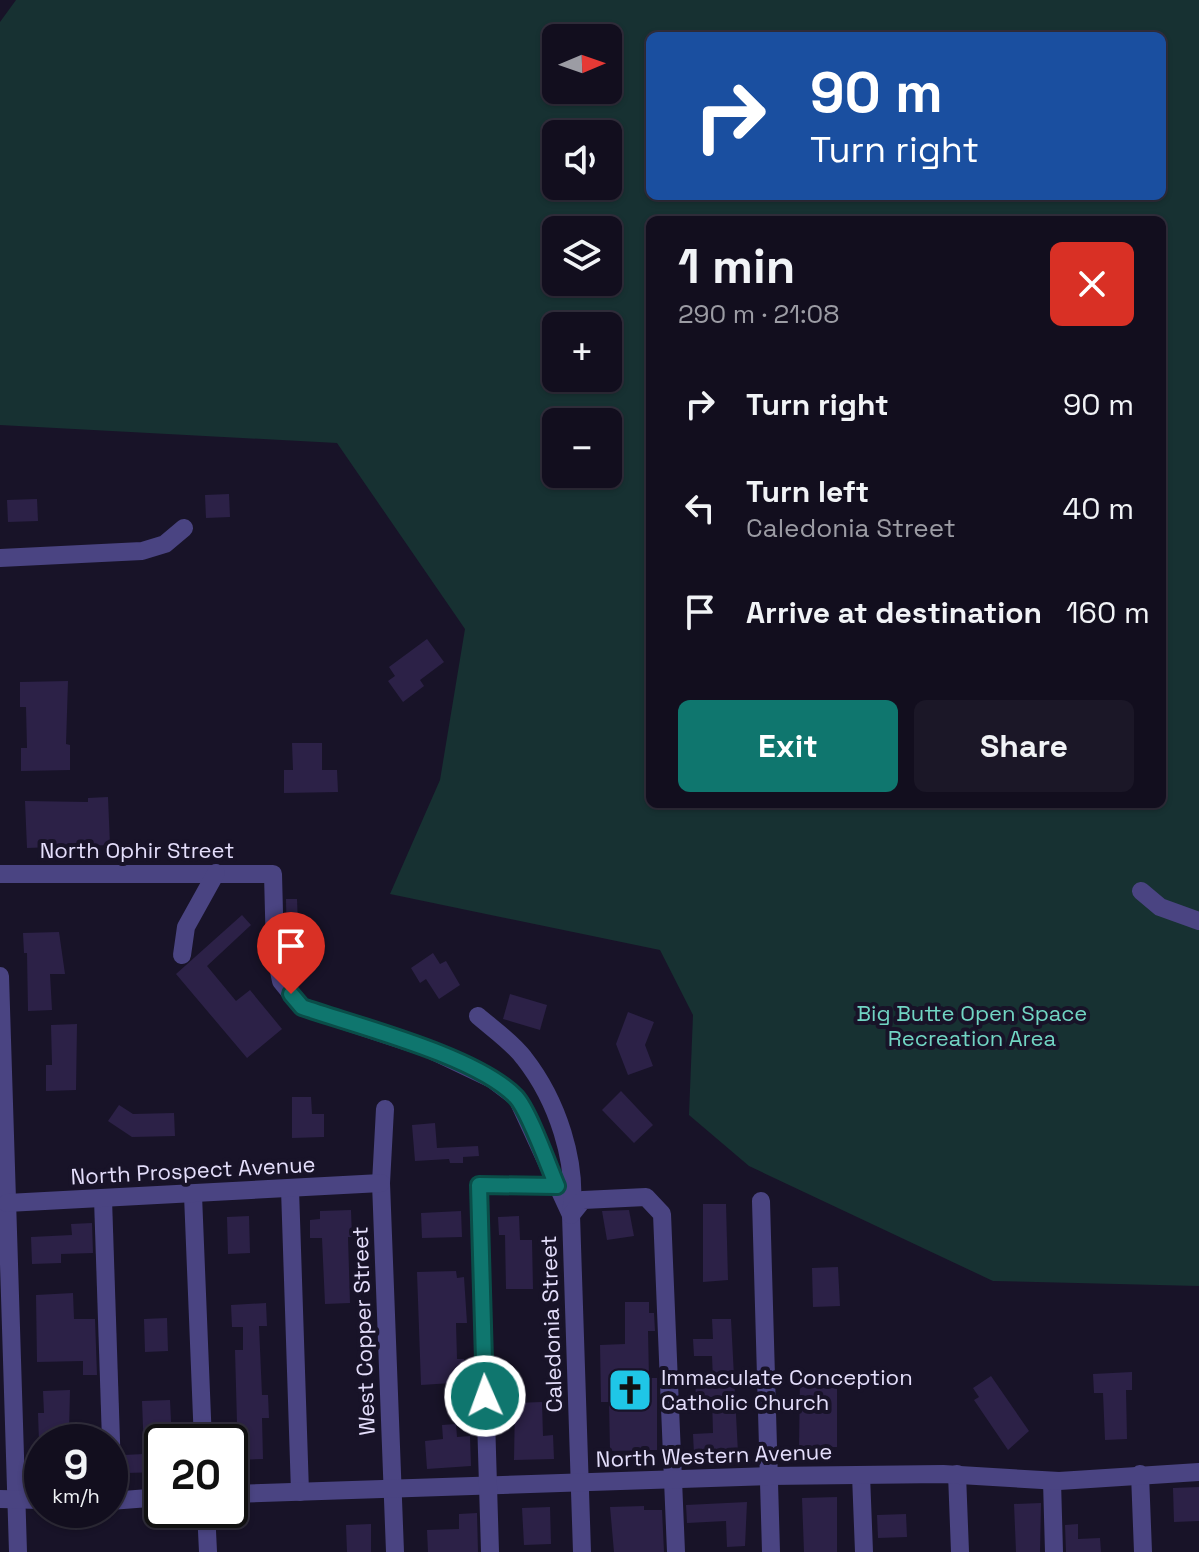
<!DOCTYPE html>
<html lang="en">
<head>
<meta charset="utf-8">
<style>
  body { margin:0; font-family:"Space Grotesk",sans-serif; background:#1b1727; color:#f1f3f6; height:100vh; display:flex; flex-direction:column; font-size:30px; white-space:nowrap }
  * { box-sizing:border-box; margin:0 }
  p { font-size:26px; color:#9c9ca4 }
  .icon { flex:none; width:44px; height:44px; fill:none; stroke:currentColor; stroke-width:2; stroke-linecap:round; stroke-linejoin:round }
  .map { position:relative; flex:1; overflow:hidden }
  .side { position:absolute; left:646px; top:216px; width:520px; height:592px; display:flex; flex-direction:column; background:#120e1e; border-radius:12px; box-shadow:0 2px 6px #0004,0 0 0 2px #312e3c }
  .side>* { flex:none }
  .guide { position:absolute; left:646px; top:32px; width:520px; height:168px; border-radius:12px; box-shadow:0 2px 6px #0004,0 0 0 2px #312e3c; background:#1a4fa0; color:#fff; overflow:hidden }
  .needle { width:52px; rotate:88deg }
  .controls { position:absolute; left:542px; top:24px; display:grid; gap:16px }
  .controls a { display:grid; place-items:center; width:80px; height:80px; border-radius:12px; background:#120e1e; box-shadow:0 2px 6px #0004,0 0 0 2px #312e3c; font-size:40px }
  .speed { position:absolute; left:24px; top:1424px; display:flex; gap:16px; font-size:40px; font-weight:700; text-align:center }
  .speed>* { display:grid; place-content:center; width:104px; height:104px; border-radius:50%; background:#120e1e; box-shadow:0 2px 6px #0004,0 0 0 2px #312e3c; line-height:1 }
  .speed small { font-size:20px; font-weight:400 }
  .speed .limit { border:4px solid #111; border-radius:12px; background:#fff; color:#111 }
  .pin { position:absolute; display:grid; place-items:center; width:68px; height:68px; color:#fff; margin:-82px -34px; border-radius:50% 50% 50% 0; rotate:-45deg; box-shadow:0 0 8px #0007 }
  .pin .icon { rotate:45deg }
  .me { position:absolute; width:88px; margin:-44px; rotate:358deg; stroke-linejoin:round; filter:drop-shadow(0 0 6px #0008) }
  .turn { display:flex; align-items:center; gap:28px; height:168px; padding:0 32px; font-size:36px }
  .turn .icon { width:104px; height:104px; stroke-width:2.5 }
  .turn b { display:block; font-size:56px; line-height:68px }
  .round { display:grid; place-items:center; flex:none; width:84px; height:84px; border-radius:12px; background:#1b1727 }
  .headline { display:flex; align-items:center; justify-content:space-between; height:136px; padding:0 32px }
  h1 { font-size:48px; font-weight:700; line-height:60px }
  .action { display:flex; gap:16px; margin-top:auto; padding:16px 32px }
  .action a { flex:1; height:92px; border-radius:12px; background:#0f766e; color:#fff; font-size:32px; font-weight:700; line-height:92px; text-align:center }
  .action a+a { background:#1b1727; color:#f1f3f6 }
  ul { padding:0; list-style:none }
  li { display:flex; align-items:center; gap:24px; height:104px; padding:0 32px }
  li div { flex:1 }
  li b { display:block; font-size:30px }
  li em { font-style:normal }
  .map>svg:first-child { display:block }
</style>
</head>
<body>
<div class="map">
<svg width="1199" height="1552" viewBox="0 0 1199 1552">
  <rect width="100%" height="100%" fill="#181328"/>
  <!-- green -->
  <path fill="#173132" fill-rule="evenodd" d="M16,0h1183v1286l-206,-5 -244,-115 -60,-51 4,-100 -33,-65 -270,-56 50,-114 25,-151 -128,-186 -337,-18v-403zM650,36h512v160h-512zM556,38h52v52h-52zM556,134h52v52h-52zM650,220h512v584h-512zM556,230h52v52h-52zM556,326h52v52h-52zM556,422h52v52h-52z"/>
  <!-- building -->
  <g fill="#2c2147">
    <polygon points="229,494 230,517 206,518 205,495"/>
    <polygon points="37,499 38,521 8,522 7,500"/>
    <polygon points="427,639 444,662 420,680 424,686 403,702 388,681 395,676 389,667"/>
    <polygon points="68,681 66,744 70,745 70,770 21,771 21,748 27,748 26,707 20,707 20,682"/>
    <polygon points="292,743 322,743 322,770 337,770 338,792 284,793 284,770 293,770"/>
    <polygon points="108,797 110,845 27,848 25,801 88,802 88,798"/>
    <polygon points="286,899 297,899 300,974 292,975 287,951"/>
    <polygon points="242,915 251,925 207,966 236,1001 250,990 282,1029 247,1058 176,974"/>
    <polygon points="59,932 65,974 50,974 52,1010 28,1011 27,953 24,953 23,933"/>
    <polygon points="433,953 440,964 446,961 460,985 439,999 426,979 420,983 411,968"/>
    <polygon points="510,994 547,1005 540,1030 503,1019"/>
    <polygon points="628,1012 654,1022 645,1045 653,1066 628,1075 616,1044"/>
    <polygon points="77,1024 76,1090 46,1091 46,1065 52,1065 51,1025"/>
    <polygon points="621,1091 653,1125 634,1143 602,1110"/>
    <polygon points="292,1097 311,1097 312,1114 324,1114 324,1137 292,1138"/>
    <polygon points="119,1105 133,1114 174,1113 175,1136 132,1137 108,1121"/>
    <polygon points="435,1123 437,1148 478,1146 479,1156 463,1157 463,1163 450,1163 449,1159 415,1161 412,1125"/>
    <polygon points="703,1204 726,1204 728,1280 703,1282"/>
    <polygon points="351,1210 352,1237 348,1237 350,1303 325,1304 322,1238 310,1238 310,1220 320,1219 320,1211"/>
    <polygon points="629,1210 634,1236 607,1240 602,1211"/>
    <polygon points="461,1211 462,1237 422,1238 421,1213"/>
    <polygon points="249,1216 250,1253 228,1254 227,1217"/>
    <polygon points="519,1216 520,1240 532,1240 533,1289 506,1289 505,1235 499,1235 498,1217"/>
    <polygon points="92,1223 93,1253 61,1254 61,1263 32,1264 31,1237 72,1235 71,1224"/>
    <polygon points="838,1267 840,1306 813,1307 812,1268"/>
    <polygon points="456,1271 457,1278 464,1277 467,1323 456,1323 457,1359 464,1359 469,1403 453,1404 452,1383 421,1385 417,1272"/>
    <polygon points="73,1293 74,1319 95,1319 97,1375 83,1375 83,1361 37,1362 36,1295"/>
    <polygon points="625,1302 649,1302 649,1313 654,1313 655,1331 648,1331 649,1378 657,1378 657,1450 610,1451 609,1402 601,1402 600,1345 625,1344"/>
    <polygon points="266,1303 267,1326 259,1326 262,1395 268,1395 269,1418 262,1418 263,1459 238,1460 235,1350 243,1350 243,1327 232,1327 231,1305"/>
    <polygon points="167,1318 168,1351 145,1352 144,1319"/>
    <polygon points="712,1319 731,1319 738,1453 694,1454 693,1434 713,1433 712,1397 696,1397 695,1380 713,1380 712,1356 694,1356 693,1339 713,1339"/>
    <polygon points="1132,1372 1132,1390 1126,1390 1127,1439 1105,1440 1103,1393 1094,1393 1093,1374"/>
    <polygon points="991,1376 1029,1431 1008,1450 974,1400 979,1397 973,1388"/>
    <polygon points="800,1378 837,1378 837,1447 799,1448"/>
    <polygon points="70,1390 69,1433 58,1434 58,1442 39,1442 38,1413 44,1413 43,1391"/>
    <polygon points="170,1400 172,1442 162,1442 162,1472 125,1473 124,1455 144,1454 142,1401"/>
    <polygon points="542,1402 543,1436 553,1435 554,1459 514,1460 515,1403"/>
    <polygon points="456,1424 457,1437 470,1436 471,1466 427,1469 425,1441 443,1439 442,1425"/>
    <polygon points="1199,1487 1199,1521 1174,1522 1173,1488"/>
    <polygon points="837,1497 837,1552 804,1552 802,1498"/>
    <polygon points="747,1502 745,1546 727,1547 726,1521 687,1523 686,1505"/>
    <polygon points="1041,1503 1040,1552 1016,1552 1014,1504"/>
    <polygon points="644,1506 644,1510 662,1510 664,1552 614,1552 610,1507"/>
    <polygon points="550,1507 551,1544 524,1545 522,1508"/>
    <polygon points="477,1513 478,1552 428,1552 427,1530 459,1529 459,1514"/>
    <polygon points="906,1514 907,1537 878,1538 877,1515"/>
    <polygon points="371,1524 371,1552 347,1552 346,1525"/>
    <polygon points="1078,1524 1078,1539 1100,1538 1101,1552 1066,1552 1065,1525"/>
  </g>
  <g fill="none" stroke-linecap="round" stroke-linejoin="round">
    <!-- minor -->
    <g stroke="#4a4482" stroke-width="18">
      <polyline points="0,558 142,551 165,544 184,528"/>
      <polyline points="0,874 273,874 275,952 281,981 302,1007 429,1049 492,1079 517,1098 571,1215 582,1552"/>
      <polyline points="1141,891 1160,907 1199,921"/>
      <polyline points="182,955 186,927 216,873"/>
      <polyline points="0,976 18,1552"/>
      <path d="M478,1016c15,13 34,26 46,42 33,42 54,104 47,157"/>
      <polyline points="385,1109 381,1183 395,1552"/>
      <polyline points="290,1189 300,1492"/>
      <polyline points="193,1195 203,1442"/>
      <polyline points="103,1199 113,1501"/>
      <polyline points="761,1201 771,1552"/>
      <polyline points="7,1203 381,1183"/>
      <polyline points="571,1215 583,1200 646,1197 662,1214 676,1552"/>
      <polyline points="957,1474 960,1552"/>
      <polyline points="1140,1474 1143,1552"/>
      <polyline points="861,1475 864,1552"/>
      <polyline points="1052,1481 1054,1552"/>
      <polyline points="230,1494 769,1476 943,1474 1059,1481 1199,1472"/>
      <polyline points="0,1499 42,1500"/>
      <polyline points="110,1501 162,1497"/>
      <polyline points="206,1510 208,1552"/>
      <polyline points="490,1552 479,1185 557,1186"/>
    </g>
  </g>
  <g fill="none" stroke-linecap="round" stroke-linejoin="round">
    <!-- route casing -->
    <g stroke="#0a4d48" stroke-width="20">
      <path id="route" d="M291,994l11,13c55,19 175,49 214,90 13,14 32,68 41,89l-78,-1 6,211"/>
    </g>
    <!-- route -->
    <use href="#route" stroke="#0f766e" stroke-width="14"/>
  </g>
  <!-- icons -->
  <defs>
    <g id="church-square" transform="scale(2.3)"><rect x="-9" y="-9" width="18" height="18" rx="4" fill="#1fc6e7" stroke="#181328"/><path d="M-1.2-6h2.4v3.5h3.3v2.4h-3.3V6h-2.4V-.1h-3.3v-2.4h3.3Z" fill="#111"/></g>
  </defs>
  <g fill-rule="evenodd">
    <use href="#church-square" x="630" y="1390"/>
  </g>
  <g text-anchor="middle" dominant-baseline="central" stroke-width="8" stroke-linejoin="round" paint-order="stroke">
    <!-- street labels -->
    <g font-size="22" fill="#e4defb" stroke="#181328">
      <text x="137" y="850">North Ophir Street</text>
      <text transform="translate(193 1170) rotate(-3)">North Prospect Avenue</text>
      <text transform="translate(551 1324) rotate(-92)">Caledonia Street</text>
      <text transform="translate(363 1331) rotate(-92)">West Copper Street</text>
      <text transform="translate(714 1455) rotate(-2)">North Western Avenue</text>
    </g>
    <!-- park labels -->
    <g font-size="22" fill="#71d5c3" stroke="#181328">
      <text x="972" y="1013">Big Butte Open Space<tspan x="972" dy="25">Recreation Area</tspan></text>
    </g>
    <!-- poi labels -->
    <g font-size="22" fill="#e4defb" stroke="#181328" text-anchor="start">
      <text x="661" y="1377">Immaculate Conception<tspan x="661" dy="25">Catholic Church</tspan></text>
    </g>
  </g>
</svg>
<div class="controls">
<a><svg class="needle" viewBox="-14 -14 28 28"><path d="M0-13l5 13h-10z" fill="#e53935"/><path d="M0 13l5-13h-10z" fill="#9c9ca4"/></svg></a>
<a><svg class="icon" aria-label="sound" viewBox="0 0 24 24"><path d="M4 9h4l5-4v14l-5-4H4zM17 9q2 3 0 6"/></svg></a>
<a><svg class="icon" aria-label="layers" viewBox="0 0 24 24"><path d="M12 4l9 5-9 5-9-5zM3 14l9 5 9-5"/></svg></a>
<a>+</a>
<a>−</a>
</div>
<div class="speed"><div>9<small>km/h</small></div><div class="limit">20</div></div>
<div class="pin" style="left:291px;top:994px;background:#d93025"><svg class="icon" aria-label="arrive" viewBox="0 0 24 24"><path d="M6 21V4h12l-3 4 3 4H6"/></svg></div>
<svg class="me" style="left:485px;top:1396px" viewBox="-20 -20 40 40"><circle r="17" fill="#0f766e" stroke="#fff" stroke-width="3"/><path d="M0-11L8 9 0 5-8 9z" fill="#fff"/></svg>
<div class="guide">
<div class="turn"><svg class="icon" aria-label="right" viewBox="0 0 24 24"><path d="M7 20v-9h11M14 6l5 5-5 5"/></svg><div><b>90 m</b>Turn right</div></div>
</div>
<section class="side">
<div class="headline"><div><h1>1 min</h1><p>290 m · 21:08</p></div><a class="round" style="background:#d93025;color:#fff"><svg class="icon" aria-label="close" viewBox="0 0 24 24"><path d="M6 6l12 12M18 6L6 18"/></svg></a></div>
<ul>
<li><svg class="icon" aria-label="right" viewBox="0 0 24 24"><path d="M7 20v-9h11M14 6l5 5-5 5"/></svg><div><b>Turn right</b></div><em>90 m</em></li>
<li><svg class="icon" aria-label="left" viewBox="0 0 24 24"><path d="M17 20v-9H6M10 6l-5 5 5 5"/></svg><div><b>Turn left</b><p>Caledonia Street</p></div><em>40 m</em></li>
<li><svg class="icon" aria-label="arrive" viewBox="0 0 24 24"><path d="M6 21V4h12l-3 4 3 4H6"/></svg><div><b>Arrive at destination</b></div><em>160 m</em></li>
</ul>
<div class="action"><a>Exit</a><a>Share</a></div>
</section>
</div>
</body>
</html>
